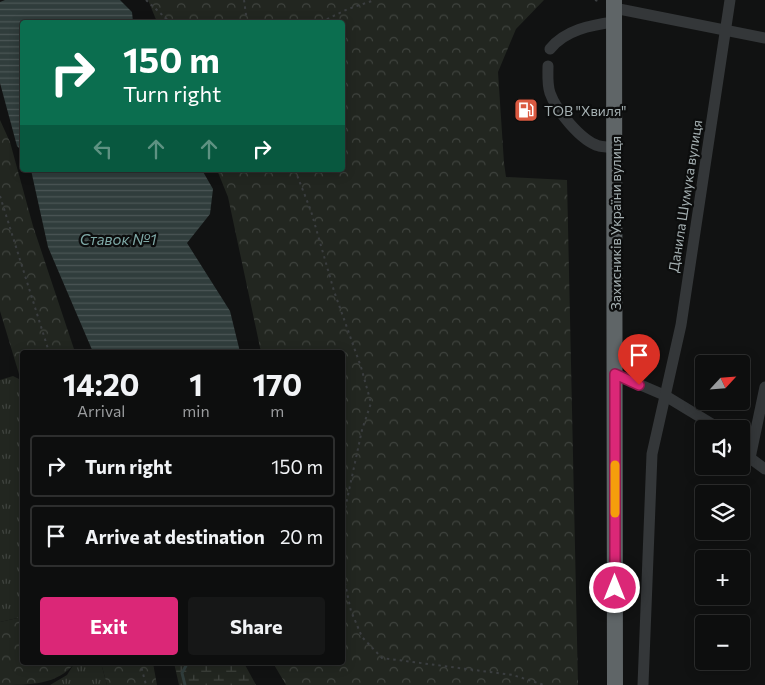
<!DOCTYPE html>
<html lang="en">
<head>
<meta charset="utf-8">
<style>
  body { margin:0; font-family:Commissioner,sans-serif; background:#161717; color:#f1f3f6; height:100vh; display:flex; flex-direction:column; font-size:19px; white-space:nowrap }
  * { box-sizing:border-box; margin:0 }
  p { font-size:16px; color:#9a9c9e }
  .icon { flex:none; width:28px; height:28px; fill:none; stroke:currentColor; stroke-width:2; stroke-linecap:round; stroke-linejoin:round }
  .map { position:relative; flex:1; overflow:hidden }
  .sheet { position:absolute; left:20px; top:350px; width:325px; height:315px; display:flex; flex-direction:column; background:#0d0e0e; border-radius:5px; box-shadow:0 2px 12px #0003,0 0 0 1px #2d2e2e }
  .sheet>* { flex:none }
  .banner { position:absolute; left:20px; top:20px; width:325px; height:152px; border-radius:5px; box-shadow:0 2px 12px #0003,0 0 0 1px #2d2e2e; background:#0b6e4f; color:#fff; overflow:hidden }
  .needle { width:32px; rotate:64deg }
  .buttons { position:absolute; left:695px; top:355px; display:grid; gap:10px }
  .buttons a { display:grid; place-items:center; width:55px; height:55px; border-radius:5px; background:#0d0e0e; box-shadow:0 2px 12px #0003,0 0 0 1px #2d2e2e; font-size:25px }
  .pin { position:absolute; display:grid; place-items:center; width:42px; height:42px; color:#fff; margin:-51px -21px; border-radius:50% 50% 50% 0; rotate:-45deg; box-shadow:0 0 5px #0007 }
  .pin .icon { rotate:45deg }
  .me { position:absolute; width:55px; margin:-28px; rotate:0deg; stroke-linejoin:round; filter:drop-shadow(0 0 4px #0008) }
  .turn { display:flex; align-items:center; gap:18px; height:105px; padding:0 20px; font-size:22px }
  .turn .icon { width:65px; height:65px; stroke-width:2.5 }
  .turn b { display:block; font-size:35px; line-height:42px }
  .lanes { display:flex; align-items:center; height:48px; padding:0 20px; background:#0003; justify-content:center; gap:25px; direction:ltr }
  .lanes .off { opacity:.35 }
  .eta { display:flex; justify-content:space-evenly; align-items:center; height:85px; text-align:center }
  .eta b { font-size:30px; font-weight:700; line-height:35px }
  .primary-button { display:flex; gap:10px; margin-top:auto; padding:10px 20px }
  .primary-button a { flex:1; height:58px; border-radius:5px; background:#db2777; color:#fff; font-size:20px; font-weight:700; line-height:58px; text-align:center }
  .primary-button a+a { background:#161717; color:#f1f3f6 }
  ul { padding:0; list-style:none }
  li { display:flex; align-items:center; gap:15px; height:62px; margin:0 10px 8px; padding:0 10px; border:2px solid #2d2e2e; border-radius:5px }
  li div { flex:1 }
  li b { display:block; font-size:19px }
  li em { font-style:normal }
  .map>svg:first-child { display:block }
</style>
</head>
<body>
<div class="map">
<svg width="765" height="685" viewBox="0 0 765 685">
  <defs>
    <pattern id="grass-tufts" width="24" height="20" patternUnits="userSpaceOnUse" patternTransform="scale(1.25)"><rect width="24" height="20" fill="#222620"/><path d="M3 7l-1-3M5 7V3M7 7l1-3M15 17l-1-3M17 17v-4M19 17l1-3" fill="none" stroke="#3f433e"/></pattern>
    <pattern id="forest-crowns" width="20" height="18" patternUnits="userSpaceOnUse" patternTransform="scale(1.25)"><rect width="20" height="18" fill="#222620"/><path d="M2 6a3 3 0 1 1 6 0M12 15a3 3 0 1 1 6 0" fill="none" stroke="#3f433e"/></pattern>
    <pattern id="wetland-marsh" width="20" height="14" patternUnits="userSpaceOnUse" patternTransform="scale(1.25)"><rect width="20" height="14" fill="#222620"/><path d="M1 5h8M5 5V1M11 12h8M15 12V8" fill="none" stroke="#3f433e"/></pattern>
    <pattern id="water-rules" width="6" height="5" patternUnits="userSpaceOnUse" patternTransform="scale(1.25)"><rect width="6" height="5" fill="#303d3c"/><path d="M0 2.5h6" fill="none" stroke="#4b5656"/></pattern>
  </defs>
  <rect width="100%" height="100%" fill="#111212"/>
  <!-- grass -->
  <g fill="url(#grass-tufts)">
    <polygon points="13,376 21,380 22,384 22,617 0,622 0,380"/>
    <polygon points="75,662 101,663 107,685 50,685 67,675"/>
  </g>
  <!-- forest -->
  <g fill="url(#forest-crowns)">
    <polygon points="148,0 544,0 516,29 498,72 504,163 506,177 567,180 578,685 286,685 273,663 342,662 342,352 261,352 228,197 217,170 342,170 342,22 157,22"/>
    <polygon points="0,120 10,142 33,226 75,352 22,352 22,384 0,311"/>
    <path d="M22,617v45l53,1c-18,22 -44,22 -75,22v-63z"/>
    <polygon points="101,663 153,663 157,685 107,685"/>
  </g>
  <!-- wetland -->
  <polygon fill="url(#wetland-marsh)" points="174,663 244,663 256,685 179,685"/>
  <!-- water -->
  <g fill="url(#water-rules)">
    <polygon points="5,0 120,0 132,12 133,22 22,22 22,151 17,146 0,83 0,2"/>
    <polygon points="31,170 202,170 213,189 210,214 187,243 230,311 240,352 93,352 48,247"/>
  </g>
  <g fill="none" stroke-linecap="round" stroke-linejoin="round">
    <!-- stream -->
    <polyline stroke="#303d3c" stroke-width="3" points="185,685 182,673 188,662"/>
    <!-- path -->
    <g stroke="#3b3e40" stroke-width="2" stroke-dasharray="2.5 4" stroke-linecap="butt">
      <polyline points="146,0 170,22"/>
      <polyline points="244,0 247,22"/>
      <polyline points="595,0 601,2"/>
      <polyline points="321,22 348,9 375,0"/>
      <polyline points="295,170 311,211 334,291 361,367 371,403 362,430 342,523"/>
      <polyline points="0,196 49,352"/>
      <polyline points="342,570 351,611 362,637 382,658 513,675 544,685"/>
      <polyline points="140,662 146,685"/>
    </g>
    <!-- minor -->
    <g stroke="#343739" stroke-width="11">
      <polyline points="614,8 765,38"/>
      <path d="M550,49c15,-19 41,-24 64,-27"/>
      <path d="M548,66c0,9 -1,18 2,27 6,17 31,48 49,53 5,1 10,1 15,2"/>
      <polyline points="615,374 664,395 720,429"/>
      <polyline points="741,443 750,458 765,469"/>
      <polyline points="750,458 765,387"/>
      <polyline points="643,685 652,454 681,325 730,0"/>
    </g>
    <!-- highway -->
    <polyline stroke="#5f6567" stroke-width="16" points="614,0 615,685"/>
  </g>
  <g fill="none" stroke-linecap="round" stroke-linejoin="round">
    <!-- route casing -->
    <g stroke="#8e194d" stroke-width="12">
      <polyline id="route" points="615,588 615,374 639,385"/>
    </g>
    <!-- route -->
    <use href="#route" stroke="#db2777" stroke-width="9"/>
    <!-- slow -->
    <polyline stroke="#f59e0b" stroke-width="9" points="615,465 615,513"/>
  </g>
  <!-- icons -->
  <defs>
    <g id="fuel-square" transform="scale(1.25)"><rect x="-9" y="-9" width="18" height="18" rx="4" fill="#da5a41" stroke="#0c0d0d"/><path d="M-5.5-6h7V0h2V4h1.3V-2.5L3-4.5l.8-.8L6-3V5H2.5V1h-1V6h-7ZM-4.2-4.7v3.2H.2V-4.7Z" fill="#fff"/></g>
  </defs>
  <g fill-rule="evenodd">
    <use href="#fuel-square" x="526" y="110"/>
  </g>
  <g text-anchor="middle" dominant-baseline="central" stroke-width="4.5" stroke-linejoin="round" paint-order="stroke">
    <!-- poi labels -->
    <g font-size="14" fill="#a4afb1" stroke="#0c0d0d" text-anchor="start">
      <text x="544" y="110">ТОВ "Хвиля"</text>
    </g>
    <!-- street labels -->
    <g font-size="14" fill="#a4afb1" stroke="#0c0d0d">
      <text transform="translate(685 196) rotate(-81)">Данила Шумука вулиця</text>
      <text transform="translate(615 223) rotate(-90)">Захисників України вулиця</text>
    </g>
    <!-- water labels -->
    <g font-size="15" font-style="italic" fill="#7fa9a7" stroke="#0c0d0d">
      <text x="118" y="239">Ставок №1</text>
    </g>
  </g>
</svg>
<div class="buttons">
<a><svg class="needle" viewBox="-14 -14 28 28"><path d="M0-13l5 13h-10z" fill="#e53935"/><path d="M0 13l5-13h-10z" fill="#9a9c9e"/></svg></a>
<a><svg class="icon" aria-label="sound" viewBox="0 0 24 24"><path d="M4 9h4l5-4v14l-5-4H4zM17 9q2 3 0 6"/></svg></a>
<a><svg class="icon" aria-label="layers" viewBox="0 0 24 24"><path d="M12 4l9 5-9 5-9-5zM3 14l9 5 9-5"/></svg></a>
<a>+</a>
<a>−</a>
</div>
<div class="pin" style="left:639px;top:385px;background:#d93025"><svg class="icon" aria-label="arrive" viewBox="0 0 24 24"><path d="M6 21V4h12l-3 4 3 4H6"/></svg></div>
<svg class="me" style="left:615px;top:588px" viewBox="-20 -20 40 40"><circle r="17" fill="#db2777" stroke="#fff" stroke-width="3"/><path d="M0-11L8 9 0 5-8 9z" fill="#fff"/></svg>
<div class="banner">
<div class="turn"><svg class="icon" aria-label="right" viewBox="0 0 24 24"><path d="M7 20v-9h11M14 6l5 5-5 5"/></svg><div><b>150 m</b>Turn right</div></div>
<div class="lanes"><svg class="icon off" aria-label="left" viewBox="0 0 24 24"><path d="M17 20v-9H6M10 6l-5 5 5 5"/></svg><svg class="icon off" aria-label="ahead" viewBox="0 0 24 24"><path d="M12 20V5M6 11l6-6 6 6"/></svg><svg class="icon off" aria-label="ahead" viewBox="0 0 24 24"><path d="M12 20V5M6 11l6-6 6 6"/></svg><svg class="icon" aria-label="right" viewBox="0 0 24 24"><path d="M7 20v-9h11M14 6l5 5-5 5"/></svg></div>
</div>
<section class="sheet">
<div class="eta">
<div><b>14:20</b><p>Arrival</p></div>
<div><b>1</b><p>min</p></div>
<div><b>170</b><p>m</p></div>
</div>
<ul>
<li><svg class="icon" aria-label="right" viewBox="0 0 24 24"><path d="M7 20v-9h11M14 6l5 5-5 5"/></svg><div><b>Turn right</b></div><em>150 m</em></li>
<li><svg class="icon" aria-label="arrive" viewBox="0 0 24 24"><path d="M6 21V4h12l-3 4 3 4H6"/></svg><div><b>Arrive at destination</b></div><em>20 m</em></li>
</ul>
<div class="primary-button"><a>Exit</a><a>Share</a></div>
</section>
</div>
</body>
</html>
